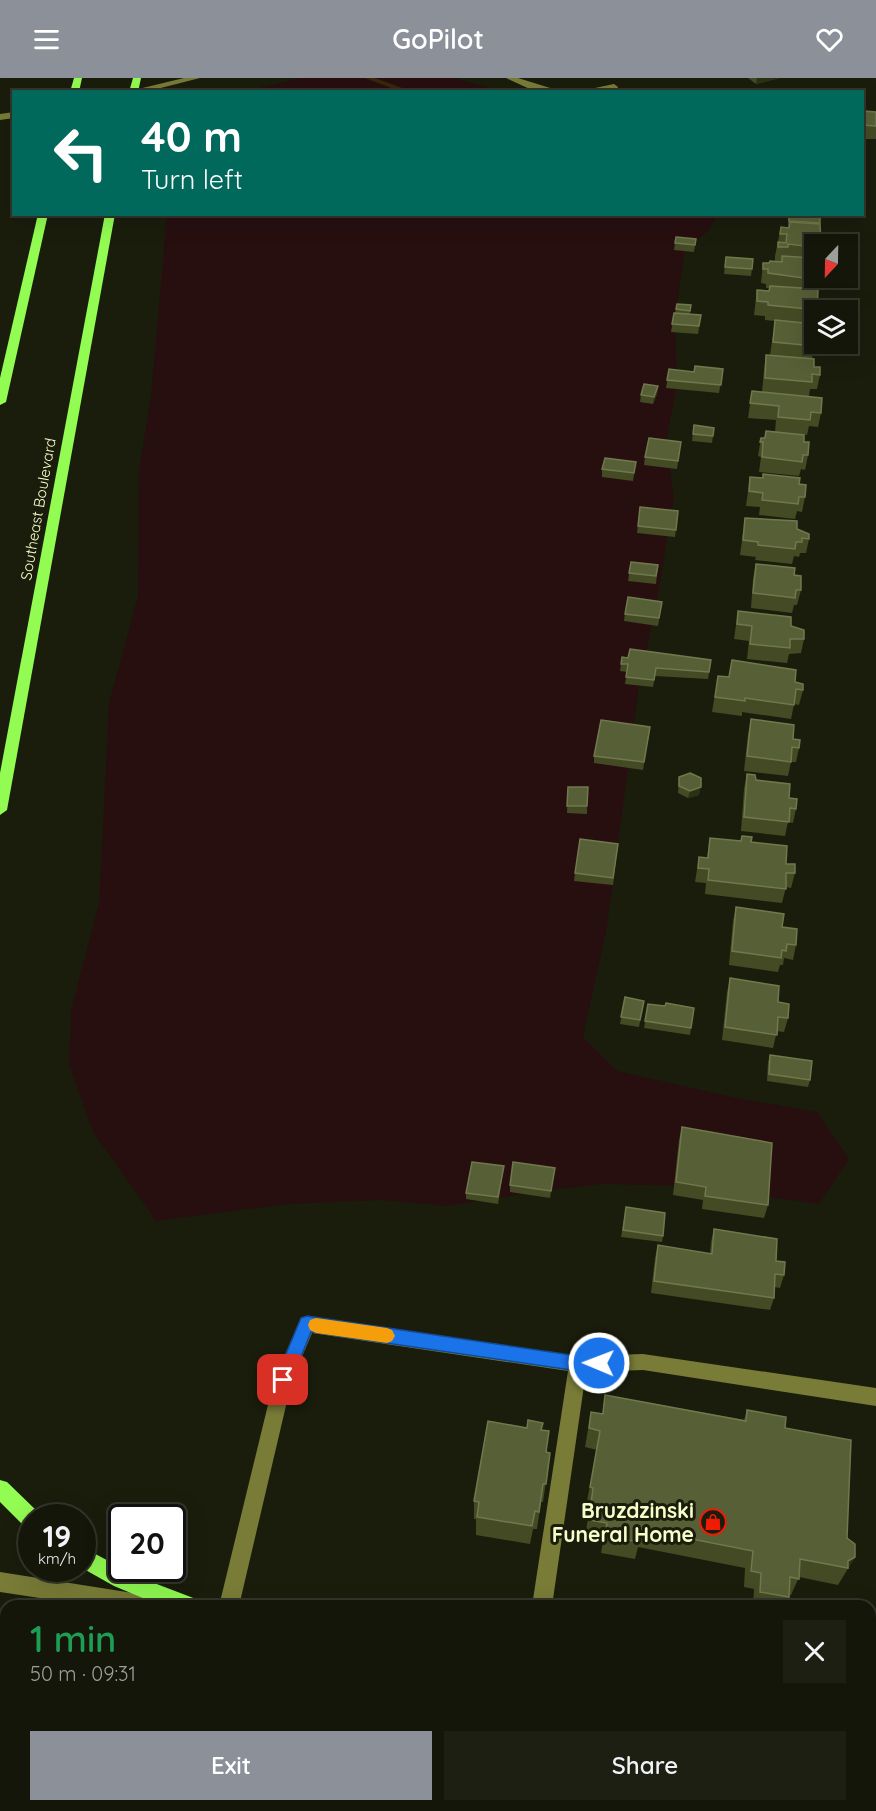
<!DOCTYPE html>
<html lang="en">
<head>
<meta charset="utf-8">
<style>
  body { margin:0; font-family:Quicksand,sans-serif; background:#1d1f12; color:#f1f3f6; height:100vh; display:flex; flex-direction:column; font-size:22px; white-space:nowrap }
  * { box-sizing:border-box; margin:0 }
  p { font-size:20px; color:#9d9f9c }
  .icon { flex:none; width:33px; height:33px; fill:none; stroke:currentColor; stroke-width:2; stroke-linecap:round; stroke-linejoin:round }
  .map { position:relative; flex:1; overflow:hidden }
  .sheet { position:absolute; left:0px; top:1522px; width:876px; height:212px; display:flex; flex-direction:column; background:#141609; border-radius:18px 18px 0 0; box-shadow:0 6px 24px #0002,0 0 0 2px #33352a }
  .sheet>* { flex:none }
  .banner { position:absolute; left:12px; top:12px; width:852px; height:126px; border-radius:0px; box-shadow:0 6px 24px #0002,0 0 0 2px #33352a; background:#00695c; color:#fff; overflow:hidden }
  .needle { width:39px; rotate:202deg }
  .fabs { position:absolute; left:804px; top:156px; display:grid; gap:12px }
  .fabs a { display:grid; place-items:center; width:54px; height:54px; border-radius:0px; background:#141609; box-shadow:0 6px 24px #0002,0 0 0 2px #33352a; font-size:30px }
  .speed { position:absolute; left:18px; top:1426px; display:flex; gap:12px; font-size:30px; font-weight:700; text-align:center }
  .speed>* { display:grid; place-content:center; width:78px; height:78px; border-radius:50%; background:#141609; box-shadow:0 6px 24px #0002,0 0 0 2px #33352a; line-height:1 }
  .speed small { font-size:15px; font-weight:400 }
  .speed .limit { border:3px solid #111; border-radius:9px; background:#fff; color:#111 }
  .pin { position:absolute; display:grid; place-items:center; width:51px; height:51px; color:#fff; margin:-26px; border-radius:12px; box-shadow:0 3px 9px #0006 }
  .me { position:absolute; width:66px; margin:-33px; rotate:271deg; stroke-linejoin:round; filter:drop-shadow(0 0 4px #0008) }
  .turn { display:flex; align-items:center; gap:21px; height:126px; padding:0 30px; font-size:27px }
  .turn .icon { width:78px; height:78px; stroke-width:2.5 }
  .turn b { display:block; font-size:42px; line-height:51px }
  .round { display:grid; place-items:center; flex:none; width:63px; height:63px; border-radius:0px; background:#1d1f12 }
  .summary { display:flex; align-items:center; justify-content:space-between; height:102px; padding:0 30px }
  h1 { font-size:36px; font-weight:600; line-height:45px; color:#1e9e55 }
  .primary-button { display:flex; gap:12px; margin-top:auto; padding:12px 30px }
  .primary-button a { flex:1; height:69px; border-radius:0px; background:#8c9099; color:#fff; font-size:24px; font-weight:600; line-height:69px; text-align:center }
  .primary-button a+a { background:#1d1f12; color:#f1f3f6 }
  header { display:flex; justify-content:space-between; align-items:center; height:78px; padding:0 30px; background:#8c9099; color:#fff; font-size:27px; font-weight:600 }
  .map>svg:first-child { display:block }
</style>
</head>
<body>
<header><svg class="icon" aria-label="menu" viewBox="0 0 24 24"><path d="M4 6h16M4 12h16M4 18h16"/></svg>GoPilot<svg class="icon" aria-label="heart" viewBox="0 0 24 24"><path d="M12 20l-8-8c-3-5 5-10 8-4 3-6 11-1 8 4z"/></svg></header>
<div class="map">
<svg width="876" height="1733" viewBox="0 0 876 1733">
  <rect width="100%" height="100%" fill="#1a1d0c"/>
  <!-- green -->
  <g fill="#270f10">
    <polygon points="301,0 454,0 502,13 247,13"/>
    <polygon points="167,137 717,137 709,152 685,171 675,240 677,308 666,365 674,420 658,517 639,609 607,849 583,959 617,993 732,1019 817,1034 849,1081 819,1126 691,1108 604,1106 541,1113 446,1128 381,1122 288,1126 156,1143 93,1054 69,986 71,932 99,825 109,625 138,518 139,392 151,318"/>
  </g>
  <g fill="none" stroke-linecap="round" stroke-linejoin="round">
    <!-- stream -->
    <polygon fill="#392709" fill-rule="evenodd" points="365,0 375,0 413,14 402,14"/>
    <!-- minor -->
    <g fill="#797c37" fill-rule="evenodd">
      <polygon points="184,0 200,0 145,14 126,14"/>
      <polygon points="506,0 518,0 563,14 532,12"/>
      <polygon points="614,6 618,9 617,11 576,14"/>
      <polygon points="14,34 14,40 0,42 0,36"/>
      <polygon points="307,1238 578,1278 643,1276 876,1310 876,1328 643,1292 586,1294 552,1528 532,1528 568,1293 312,1255 292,1302 239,1528 219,1528 274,1302 301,1240"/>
      <polygon points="0,1494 152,1518 159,1521 162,1528 93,1528 0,1514"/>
      <polygon points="0,1591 6,1592 6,1612 0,1611"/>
      <polygon points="870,1670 876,1672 876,1714 870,1717 870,1695 872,1694 870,1693"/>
      <polygon points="743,1728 793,1728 795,1733 745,1733"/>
      <polygon points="806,1728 836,1728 834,1733 804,1733"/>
    </g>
    <!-- major -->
    <g fill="#92fc52" fill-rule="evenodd">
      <polygon points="74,0 82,0 79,14 70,14"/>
      <polygon points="133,0 141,0 138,14 129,14"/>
      <polygon points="38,136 48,136 6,324 0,327 0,300"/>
      <polygon points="105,136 115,136 7,732 0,737 0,695"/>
      <polygon points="0,1402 7,1404 39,1435 41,1440 32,1440 32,1451 25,1449 0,1424"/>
      <polygon points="82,1469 141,1500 196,1521 199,1528 162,1528 114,1508 82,1490"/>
    </g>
    <!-- highway -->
    <polygon fill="#46fca5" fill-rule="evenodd" points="6,1671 6,1697 0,1700 0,1674"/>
  </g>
  <!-- wall -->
  <g fill="#444b24">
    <polygon points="748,0 780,0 756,6"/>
    <polygon points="862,26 864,33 876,34 876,61 862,61"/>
    <polygon points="788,136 820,136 820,146 814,166 814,200 819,200 814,232 814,266 821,266 819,274 813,274 812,281 814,289 820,297 817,311 810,311 809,318 821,335 818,349 809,348 807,357 775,354 776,342 748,340 752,313 762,314 764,292 766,277 770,277 775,243 765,242 765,238 754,237 757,212 769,213 769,210 766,210 766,206 761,205 763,185 769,185 781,184 775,183 775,178 781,149 788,150"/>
    <polygon points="676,159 696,161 694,174 674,172"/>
    <polygon points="726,179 753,181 751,198 724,196"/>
    <polygon points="677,226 691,227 690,236 701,237 698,256 671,254 674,235 675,235"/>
    <polygon points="669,291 694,294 723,291 719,315 666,310"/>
    <polygon points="658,308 657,316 653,326 640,324 641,317"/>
    <polygon points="694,347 714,350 712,365 692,363"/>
    <polygon points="766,353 804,364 808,377 805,392 801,391 799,398 759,394 761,379 758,378 761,360 764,360"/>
    <polygon points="681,364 677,391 644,387 645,379"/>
    <polygon points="636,384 633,403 602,399 602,391"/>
    <polygon points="750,399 799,406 805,419 802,434 797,433 795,441 759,437 760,429 746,428"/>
    <polygon points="640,429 678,433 675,459 637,455"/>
    <polygon points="745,440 797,451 809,461 806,475 800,475 799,479 794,478 792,486 755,482 756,479 740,477"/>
    <polygon points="631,484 658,487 656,506 628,503"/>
    <polygon points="756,486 794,497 801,512 797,527 794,527 792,535 751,530 753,501"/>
    <polygon points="662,524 658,548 624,543 625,536"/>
    <polygon points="738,533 791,548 804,561 801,575 789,576 787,585 747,581 749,563 734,561"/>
    <polygon points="622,579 628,580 711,582 708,601 655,598 653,609 625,606 627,594 620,593"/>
    <polygon points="732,582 795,604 803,612 799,627 794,626 791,641 742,634 742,638 712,634 718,598 729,599"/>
    <polygon points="751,641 793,661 799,670 796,684 791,684 788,698 744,693 748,656"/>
    <polygon points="650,649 643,692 594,685 594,678"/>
    <polygon points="747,696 789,720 796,731 793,745 788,744 785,758 741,753 744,711"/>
    <polygon points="679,699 699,717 688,720 678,715"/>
    <polygon points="568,709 587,728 587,736 567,735"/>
    <polygon points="742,758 786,786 795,795 791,810 786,809 782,825 705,816 706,805 695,804 699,779 707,780 710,760 741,763"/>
    <polygon points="618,766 613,807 574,803 575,795"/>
    <polygon points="736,829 782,849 796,867 793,882 784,880 783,887 780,887 778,894 729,887 733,843"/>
    <polygon points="730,900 778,924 788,940 784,954 777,953 773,970 722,962 727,914"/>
    <polygon points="625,919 644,923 639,949 620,946"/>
    <polygon points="648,926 691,950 690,957 644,950"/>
    <polygon points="770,977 810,1002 808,1009 767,1003 768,984"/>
    <polygon points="682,1049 768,1127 764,1140 702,1131 703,1122 673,1117 679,1062"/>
    <polygon points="504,1088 498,1126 466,1121 466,1115"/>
    <polygon points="555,1090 550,1120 510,1114 510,1107"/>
    <polygon points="626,1129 663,1158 662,1164 621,1159"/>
    <polygon points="714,1151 776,1183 784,1197 780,1210 775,1209 774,1220 770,1232 651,1215 655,1180 658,1167 710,1176 711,1164"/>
    <polygon points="605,1317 744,1342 747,1332 785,1350 847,1460 855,1479 838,1507 799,1499 791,1517 789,1517 789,1519 784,1528 753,1528 754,1511 744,1509 745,1490 638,1469 635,1481 601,1475 603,1463 585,1459 590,1428 586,1428 597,1372 585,1369 591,1334 602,1336"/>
    <polygon points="527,1350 542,1352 546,1374 550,1375 543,1424 541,1424 537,1451 533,1451 530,1466 476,1457 476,1441 474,1441 474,1423"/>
  </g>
  <!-- shaded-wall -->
  <g fill="#2b3113">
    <polygon points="757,0 780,0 756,6"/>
    <polygon points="658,308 657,316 653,326 654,319"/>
    <polygon points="701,709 699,717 688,720 690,713"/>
    <polygon points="855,1479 845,1496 844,1497 848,1490 848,1483"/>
  </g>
  <!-- building -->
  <g fill="#575f36" stroke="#70784d" stroke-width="1.5">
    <polygon points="862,26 865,26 864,33 876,34 876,48 862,47"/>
    <polygon points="789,136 820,136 820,145 789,143"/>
    <polygon points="790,144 820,146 821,166 814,166 814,169 788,166 788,169 778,169 778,164 786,165 787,156 780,156 781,149 789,150"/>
    <polygon points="676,159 696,161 695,167 675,165"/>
    <polygon points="782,178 814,180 814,200 819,200 818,202 768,195 768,191 763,191 763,185 769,185 770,183 782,184"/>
    <polygon points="726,179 753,181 752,191 725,189"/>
    <polygon points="770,208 818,211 817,232 768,227 768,224 757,223 757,212 769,213"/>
    <polygon points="677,226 691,227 690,233 676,231"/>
    <polygon points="674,235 701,237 699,248 672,246"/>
    <polygon points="775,242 814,246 814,268 773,264"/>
    <polygon points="766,277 814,281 814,289 820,289 820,297 812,296 812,304 765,300"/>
    <polygon points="695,288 723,291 721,307 667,302 669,291 694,294"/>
    <polygon points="644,306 658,308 654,319 641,317"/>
    <polygon points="752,313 822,320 821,335 811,334 810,342 778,339 779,328 750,325"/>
    <polygon points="694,347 714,350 713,358 693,356"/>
    <polygon points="766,353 804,357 804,364 809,364 808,377 803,377 802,384 762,379 763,364 760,364 761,360 765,360"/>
    <polygon points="649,360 681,364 678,383 645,379"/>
    <polygon points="605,380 636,384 634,395 602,391"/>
    <polygon points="763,396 800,400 799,406 806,407 805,419 799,419 798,426 762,422 763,415 749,413 750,399 763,400"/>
    <polygon points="640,429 678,433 676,452 638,448"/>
    <polygon points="745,440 797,443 797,451 809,456 809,461 802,460 802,464 796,464 795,471 758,467 758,464 743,462"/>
    <polygon points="631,484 658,487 656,498 629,495"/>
    <polygon points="756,486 795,490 794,497 801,498 801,512 796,512 795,520 753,515"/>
    <polygon points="628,519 662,524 659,540 625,536"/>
    <polygon points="738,533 791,539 791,548 804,552 804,561 790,561 790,570 750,566 752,548 737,546"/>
    <polygon points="630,571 711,582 709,594 656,590 654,602 626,599 628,586 621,586 622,579 628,580"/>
    <polygon points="732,582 796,592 795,604 803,606 803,612 796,611 794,627 745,620 745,623 715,619 718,598 729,599"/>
    <polygon points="751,641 794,647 793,661 800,662 799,670 792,669 791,684 747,678"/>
    <polygon points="601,642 650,649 644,684 594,678"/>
    <polygon points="690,695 701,700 701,709 690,713 679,708 679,699"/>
    <polygon points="747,696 755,697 756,702 790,706 789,720 797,721 796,731 790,730 789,744 744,739"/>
    <polygon points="568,709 588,709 587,728 567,728"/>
    <polygon points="742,758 752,759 751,764 787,768 786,786 795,786 795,795 786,795 786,811 708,802 709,791 698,790 699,779 708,780 710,760 741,763"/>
    <polygon points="580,761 618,766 613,800 575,795"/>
    <polygon points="736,829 784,836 782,849 797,851 796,867 787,866 786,873 782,872 781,880 732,873"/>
    <polygon points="730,900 779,908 778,924 789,926 788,940 778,939 777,957 725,949"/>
    <polygon points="625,919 644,923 640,942 621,939"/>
    <polygon points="666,925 694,930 691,950 645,943 648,926 665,928"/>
    <polygon points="770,977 812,983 810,1002 769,996"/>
    <polygon points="682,1049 772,1065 768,1127 705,1118 706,1109 676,1104"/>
    <polygon points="472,1084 504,1088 498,1119 466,1115"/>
    <polygon points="513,1084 555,1090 551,1113 510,1107"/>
    <polygon points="626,1129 665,1135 663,1158 623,1152"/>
    <polygon points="714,1151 777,1161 776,1183 785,1184 784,1197 775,1196 774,1220 654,1203 658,1167 712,1176"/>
    <polygon points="605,1317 746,1343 747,1332 786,1339 785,1350 851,1362 847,1460 855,1466 855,1479 848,1483 848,1490 800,1481 799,1501 790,1499 789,1519 760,1514 761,1495 751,1493 753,1473 641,1451 640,1464 605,1458 607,1445 589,1442 593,1410 590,1409 600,1353 589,1350 591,1334 603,1336"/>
    <polygon points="528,1342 543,1345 541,1352 549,1353 546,1374 550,1375 546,1406 543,1406 539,1434 535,1433 532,1448 477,1439 479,1424 474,1423 488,1343 527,1350"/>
  </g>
  <!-- route -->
  <polygon fill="#1a73e8" stroke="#114b97" stroke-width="1.5" points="307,1238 578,1278 599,1278 605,1280 607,1285 605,1291 578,1293 311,1254 289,1308 283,1310 277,1308 275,1302 301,1240"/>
  <!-- slow -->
  <polygon fill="#f59e0b" points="316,1240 387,1250 392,1252 395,1258 392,1263 387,1265 316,1255 310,1252 308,1247 310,1242"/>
  <!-- icons -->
  <defs>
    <g id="shop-ring" transform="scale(1.35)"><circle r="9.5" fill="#1a1d0c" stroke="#ef1b04" stroke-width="1.5"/><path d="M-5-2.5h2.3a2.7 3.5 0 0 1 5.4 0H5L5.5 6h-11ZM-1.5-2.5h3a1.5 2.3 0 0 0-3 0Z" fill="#ef1b04"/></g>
  </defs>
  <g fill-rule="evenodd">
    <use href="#shop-ring" x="713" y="1444"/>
  </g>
  <g text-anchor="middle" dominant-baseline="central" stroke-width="6" stroke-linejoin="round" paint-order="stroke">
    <!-- far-street labels -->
    <g font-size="15" fill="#f8fec9" stroke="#1a1d0c">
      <text transform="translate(38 431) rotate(-80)">Southeast Boulevard</text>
    </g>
    <!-- near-poi labels -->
    <g font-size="21" font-weight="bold" fill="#f8fec9" stroke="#1a1d0c" text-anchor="end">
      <text x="694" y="1432">Bruzdzinski<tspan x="694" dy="24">Funeral Home</tspan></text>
    </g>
  </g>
</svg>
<div class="fabs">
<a><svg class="needle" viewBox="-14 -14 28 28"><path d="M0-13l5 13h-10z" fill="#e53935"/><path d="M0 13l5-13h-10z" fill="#9d9f9c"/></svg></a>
<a><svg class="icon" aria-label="layers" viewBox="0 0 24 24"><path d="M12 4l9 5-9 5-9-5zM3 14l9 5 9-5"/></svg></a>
</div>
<div class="speed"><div>19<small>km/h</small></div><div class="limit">20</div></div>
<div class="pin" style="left:283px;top:1302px;background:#d93025"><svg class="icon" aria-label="arrive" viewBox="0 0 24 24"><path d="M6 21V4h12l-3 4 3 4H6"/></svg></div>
<svg class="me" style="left:599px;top:1285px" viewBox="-20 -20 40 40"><circle r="17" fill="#1a73e8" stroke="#fff" stroke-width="3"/><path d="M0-11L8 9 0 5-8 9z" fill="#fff"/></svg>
<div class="banner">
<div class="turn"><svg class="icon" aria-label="left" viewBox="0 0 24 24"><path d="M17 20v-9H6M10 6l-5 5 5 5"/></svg><div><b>40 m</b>Turn left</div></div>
</div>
<section class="sheet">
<div class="summary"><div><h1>1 min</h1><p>50 m · 09:31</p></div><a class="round"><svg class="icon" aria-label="close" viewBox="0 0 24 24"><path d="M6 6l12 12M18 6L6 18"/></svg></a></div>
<div class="primary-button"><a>Exit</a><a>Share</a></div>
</section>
</div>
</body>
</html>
